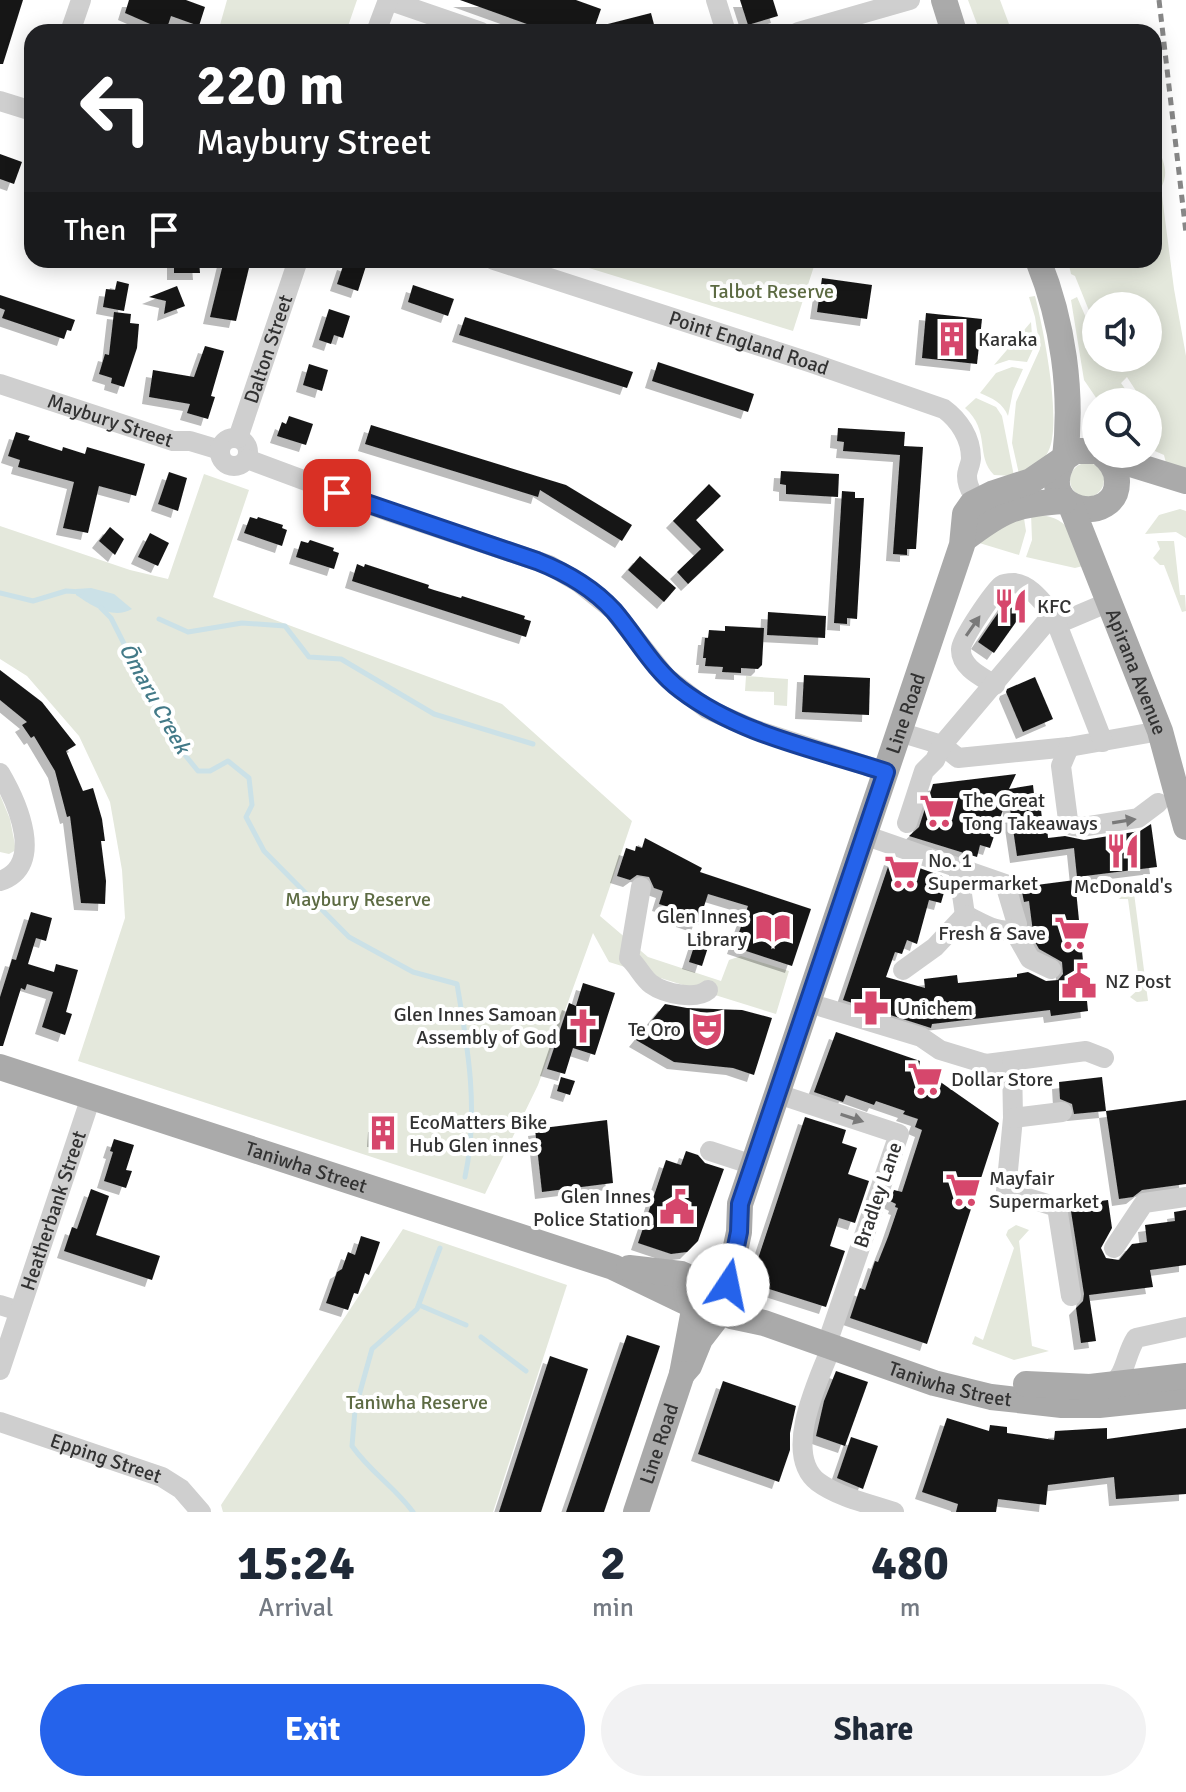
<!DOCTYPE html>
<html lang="en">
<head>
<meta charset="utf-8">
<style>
  body { margin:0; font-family:Signika,sans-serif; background:#f2f2f3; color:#1f2937; height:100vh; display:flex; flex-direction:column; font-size:30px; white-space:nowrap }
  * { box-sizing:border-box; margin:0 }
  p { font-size:26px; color:#747a83 }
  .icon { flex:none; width:44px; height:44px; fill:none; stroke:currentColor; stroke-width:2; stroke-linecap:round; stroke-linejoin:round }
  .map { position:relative; height:1512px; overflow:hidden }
  .drawer { display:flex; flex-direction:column; background:#fff; flex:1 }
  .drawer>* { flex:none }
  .guide { position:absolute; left:24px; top:24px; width:1138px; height:244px; border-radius:24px; box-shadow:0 4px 20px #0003; background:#202124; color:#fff; overflow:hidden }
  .tools { position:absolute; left:1082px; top:292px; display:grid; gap:16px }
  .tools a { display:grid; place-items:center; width:80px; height:80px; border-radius:50%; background:#fff; box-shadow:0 4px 20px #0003; font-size:40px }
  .pin { position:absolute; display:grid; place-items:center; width:68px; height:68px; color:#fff; margin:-34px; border-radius:16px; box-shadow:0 4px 12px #0006 }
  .me { position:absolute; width:88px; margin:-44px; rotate:11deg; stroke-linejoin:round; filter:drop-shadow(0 0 6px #0008) }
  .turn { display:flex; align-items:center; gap:28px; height:168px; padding:0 40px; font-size:36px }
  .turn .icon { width:104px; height:104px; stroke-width:2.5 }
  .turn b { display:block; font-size:56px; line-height:68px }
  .then { display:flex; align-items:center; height:76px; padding:0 40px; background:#0003; gap:16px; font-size:30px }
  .eta { display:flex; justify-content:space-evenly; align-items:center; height:136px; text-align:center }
  .eta b { font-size:48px; font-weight:800; line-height:56px }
  .cta { display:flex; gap:16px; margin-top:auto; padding:16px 40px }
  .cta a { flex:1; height:92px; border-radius:48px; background:#2563eb; color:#fff; font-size:32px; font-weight:800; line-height:92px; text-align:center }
  .cta a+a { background:#f2f2f3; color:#1f2937 }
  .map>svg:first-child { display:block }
</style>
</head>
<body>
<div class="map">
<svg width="1186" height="1512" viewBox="0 0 1186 1512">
  <defs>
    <filter id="shadow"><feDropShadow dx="-7" dy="7" stdDeviation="0" flood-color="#0004"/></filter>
  </defs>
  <rect width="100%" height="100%" fill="#fff"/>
  <!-- green -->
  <g fill="#e4e8dc">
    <polygon points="227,0 357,0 346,32 218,32"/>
    <polygon points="968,0 1000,0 1012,32 980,32"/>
    <path d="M1154,116c1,10 1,23 5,33 5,15 10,24 2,39l13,101 12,67v119l-20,-12 -2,-8 -16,-7v-46h-13l5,-5 -13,-20 -6,6 13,19h-35l-15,-22 -13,-80 6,-3 19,44v17h52v-52h-52v22l-21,-52 -4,-2 -3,-14h86z"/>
    <polygon points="580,260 816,260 793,331 589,268"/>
    <path d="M1035,296c8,31 28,129 13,156 -7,13 -17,16 -29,22l-7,-31 4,-41 24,-53 -5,-32 -6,-20z"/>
    <polygon points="1031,322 1033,349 1027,362 1009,360 994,365"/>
    <path d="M1012,367l11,2 -10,22 -5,25c-5,-13 -16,-18 -28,-23l16,-20z"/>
    <path d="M976,398l20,9 6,9 12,60 -20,-1c-19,-19 -3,-44 -29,-67z"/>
    <circle cx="1087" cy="480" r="17"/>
    <polygon points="204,474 249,490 213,597 502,704 632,821 600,916 648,957 721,981 729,960 741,956 789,971 776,1014 609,962 593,933 538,1085 485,1194 78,1061 125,918 122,870 110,802 79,736 27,676 0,659 0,526 130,570 168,579"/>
    <polygon points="1180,509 1186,511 1186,538 1176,532 1145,534 1159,515"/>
    <polygon points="1023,512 1026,531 1019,555 976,542"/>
    <path d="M1031,514c42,3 38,18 52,52l-8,2 -49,-11 6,-17z"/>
    <polygon points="1157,541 1174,541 1180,595 1185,595 1186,611 1182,612 1164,565 1160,565 1153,558 1160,549"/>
    <polygon points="746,676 788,679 787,706 774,705 774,692 745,691"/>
    <polygon points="0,795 10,819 16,850 9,854 0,852"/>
    <polygon points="1125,893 1134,893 1148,1001 1137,1002 1130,997 1140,988 1128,899 1119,899"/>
    <polygon points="1016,1225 1029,1230 1019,1241 1032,1346 1049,1351 1014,1360 972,1344 975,1336 983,1340 1014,1248 1006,1235 1008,1230"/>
    <polygon points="403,1229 567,1285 493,1512 223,1512 221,1505"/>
  </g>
  <!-- water -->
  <path fill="#cbe1e7" d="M91,588l23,6 18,15c-19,11 -40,-3 -56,-14v-6z"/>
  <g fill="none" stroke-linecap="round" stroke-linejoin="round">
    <!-- stream -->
    <g stroke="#cbe1e7" stroke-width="5">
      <polyline points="0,593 33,601 66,591 82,592"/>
      <path d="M101,608l10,10 61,121 26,32h12l18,-10 21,17 3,27 -6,12 18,34 85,86 64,35 44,12c11,64 22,128 8,193"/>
      <polyline points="159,619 188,632 242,623 285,626 309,657 341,659 434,714 533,744"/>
      <polyline points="419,1305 466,1325"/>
      <polyline points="481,1337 526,1371"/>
      <path d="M413,1512c-19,-26 -42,-39 -61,-66l3,-36 17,-61 45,-40 23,-61"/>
    </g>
  </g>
  <!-- building -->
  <g fill="#191919" filter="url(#shadow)">
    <polygon points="0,0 23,0 3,64 0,64"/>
    <polygon points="129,0 186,0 205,7 199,26 171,16 166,31 125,13"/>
    <polygon points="460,0 576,0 601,9 593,32 574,32 564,29 563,32 549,32"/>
    <polygon points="740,0 773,0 778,16 748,25"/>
    <polygon points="651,13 656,32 601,32 600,26"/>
    <polygon points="0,154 22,162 14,184 0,179"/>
    <polygon points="174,260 199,260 200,273 174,273"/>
    <polygon points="224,260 249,268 236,321 210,317"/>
    <polygon points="355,262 366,266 358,291 337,284 344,263 353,266"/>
    <polygon points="822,278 872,285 867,319 817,312"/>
    <polygon points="117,281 129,284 124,311 103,307 106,289 115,290"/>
    <polygon points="413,285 454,299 448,316 408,302"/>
    <polygon points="177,286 185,306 164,314 166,301 149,297"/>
    <polygon points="0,295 75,320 71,331 67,330 64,339 2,318 5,310 0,308"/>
    <polygon points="329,309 350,316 343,338 334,335 331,344 319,340"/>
    <polygon points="114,312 131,314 130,323 139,324 137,348 124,387 111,383 112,378 99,374 105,354 109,355"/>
    <polygon points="926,313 982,319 977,364 922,358"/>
    <polygon points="465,317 633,372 627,388 459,335"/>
    <polygon points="205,346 224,351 211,396 215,397 208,419 187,413 190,404 149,397 153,370 194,377"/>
    <polygon points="658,362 754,394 748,412 652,381"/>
    <polygon points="309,364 328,370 322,391 303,385"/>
    <polygon points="289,416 313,424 306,445 277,436 282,422 286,424"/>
    <polygon points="371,425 566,485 632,525 622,541 540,490 538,497 365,444"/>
    <polygon points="838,428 905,432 904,446 923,447 916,549 907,549 907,555 893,554 900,455 843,451 844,442 837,441"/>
    <polygon points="16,432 30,436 28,440 62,451 63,447 85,454 87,447 145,464 136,496 99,486 88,533 63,528 74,482 18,467 20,460 8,456"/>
    <polygon points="781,471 839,474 838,497 786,494 786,485 780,484"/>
    <polygon points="169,472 187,478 178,511 158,504"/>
    <polygon points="709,484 721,496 696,520 724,550 688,584 677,572 701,549 673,521"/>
    <polygon points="842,491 855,492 855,498 864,498 857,619 847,618 847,624 834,623"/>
    <polygon points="250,517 257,519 258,517 283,525 282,528 287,530 282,546 244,533"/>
    <polygon points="110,527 124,539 115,555 99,541"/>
    <polygon points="150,533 169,543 158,566 138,557"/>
    <polygon points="310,540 334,548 333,551 339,553 334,569 296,557 301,541 308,543"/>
    <polygon points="640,556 676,588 664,602 628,570"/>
    <polygon points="357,564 364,567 365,564 429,585 428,588 434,590 461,598 462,596 525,616 524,619 531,621 526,637 352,581"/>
    <polygon points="1009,597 1026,608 994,653 978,642"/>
    <polygon points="768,612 826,616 825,638 767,635"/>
    <polygon points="725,626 764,628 762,665 758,669 741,668 741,673 722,672 723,667 705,666 706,658 703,658 705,638 708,638 709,630 725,631"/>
    <polygon points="0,670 42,702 76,745 66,751 83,791 93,788 102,819 105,841 101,841 106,881 105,904 81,903 70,816 67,817 55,771 34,736 31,738 22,725 27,722 0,700"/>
    <polygon points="804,675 870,678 869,715 802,712"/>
    <polygon points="1035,677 1053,719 1023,732 1006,692 1007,689"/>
    <polygon points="1016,774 1009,789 1033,785 1034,794 1039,793 1043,827 1047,826 1048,838 1065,836 1084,840 1140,831 1151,824 1157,867 1077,877 1074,848 1017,856 1008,795 990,848 980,845 977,857 909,836 919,827 933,784"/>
    <polygon points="645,838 702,868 700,872 811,909 792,966 734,947 748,906 708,894 698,925 683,920 685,912 659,904 663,891 654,888 649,877 637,875 630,880 617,876 626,848 635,851 636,846 642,848"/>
    <polygon points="891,858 942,876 945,879 945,889 941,903 929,900 917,944 907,940 902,954 895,952 886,977 925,988 924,979 957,975 958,983 1017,977 1017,974 1028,972 1046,981 1058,980 1063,974 1062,962 1039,949 1034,940 1029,901 1024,902 1021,887 1075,880 1088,1011 1051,1016 1050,1010 932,1024 931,1028 843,1000"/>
    <polygon points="31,912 52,918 46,941 36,938 28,964 54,972 56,964 78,970 66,1012 72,1014 65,1035 42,1027 53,992 27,984 25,990 21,988 3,1046 0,1046 0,997 12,959 16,960"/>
    <polygon points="698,934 711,938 702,966 689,962"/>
    <polygon points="583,983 615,993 595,1055 573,1048 565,1074 547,1069 569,1003 576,1006"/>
    <polygon points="665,1004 687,1008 742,1010 772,1018 754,1075 733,1068 674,1062 636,1040"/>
    <polygon points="836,1032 920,1061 919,1067 999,1123 927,1344 850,1318 860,1288 865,1290 875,1261 878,1262 888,1237 898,1208 895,1207 896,1204 890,1201 894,1190 902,1192 922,1130 915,1127 918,1119 903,1114 905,1111 876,1101 874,1105 846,1095 843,1102 814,1092"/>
    <polygon points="561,1077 575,1081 570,1095 557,1091"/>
    <polygon points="1102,1077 1106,1111 1074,1114 1072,1104 1060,1099 1059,1082"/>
    <polygon points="1186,1100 1186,1184 1142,1190 1133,1197 1119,1199 1106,1111"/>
    <polygon points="805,1117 846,1130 842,1143 857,1148 848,1174 869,1181 855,1223 839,1218 830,1246 845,1251 826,1307 750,1283"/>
    <polygon points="607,1120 613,1183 542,1192 535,1129"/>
    <polygon points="375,1125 392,1126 391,1141 374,1140"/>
    <polygon points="114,1139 134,1145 126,1170 132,1171 126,1188 104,1181 113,1152 110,1151"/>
    <polygon points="686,1151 698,1155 705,1163 724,1169 698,1241 687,1252 671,1254 638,1243 666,1160 681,1165"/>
    <polygon points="91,1189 109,1196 96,1235 160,1256 152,1280 64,1251 72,1227 77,1229"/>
    <polygon points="1108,1200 1112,1228 1101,1248 1106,1258 1119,1260 1132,1244 1147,1242 1145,1225 1175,1221 1174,1212 1186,1210 1186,1265 1150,1270 1153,1287 1089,1295 1096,1341 1081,1343 1076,1308 1083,1301 1084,1294 1070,1205"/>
    <polygon points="361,1236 380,1242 369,1275 365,1273 358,1294 354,1293 348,1310 326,1303 337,1272 342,1269 348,1252 355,1255"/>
    <polygon points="627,1335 660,1346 604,1512 566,1512"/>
    <polygon points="550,1356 588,1369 541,1512 499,1512"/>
    <polygon points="836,1371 868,1382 845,1446 816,1436 824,1401"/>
    <polygon points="723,1381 796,1406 790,1433 790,1450 779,1482 698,1454"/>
    <polygon points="947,1418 989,1431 990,1425 1007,1427 1007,1433 1054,1440 1055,1431 1107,1428 1107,1439 1186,1428 1186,1494 1116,1499 1114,1477 1048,1485 1046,1505 998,1499 996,1512 956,1512 958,1504 922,1492"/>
    <polygon points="851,1437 878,1446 863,1489 837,1478"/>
  </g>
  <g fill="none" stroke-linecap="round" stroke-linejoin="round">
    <!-- minor -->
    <g stroke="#cfcfcf" stroke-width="20">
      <polyline points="388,0 481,32"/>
      <polyline points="716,0 726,32"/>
      <polyline points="70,32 81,0"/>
      <polyline points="376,32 388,0"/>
      <polyline points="798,32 910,0"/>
      <polyline points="0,101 32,111"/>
      <path id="s1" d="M494,260l318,103 132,46c15,11 27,29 27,49 0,6 -4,12 -4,18 0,13 9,25 20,31"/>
      <path id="s2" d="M0,384l173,57h17l30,9"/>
      <circle cx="234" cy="452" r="14"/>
      <path id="s3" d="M238,438l60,-178"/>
      <polyline points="247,459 387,511 549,565 578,582 613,610 666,677 707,709 753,729 886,772"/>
      <polyline points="1057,624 1109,602"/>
      <path d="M995,685c-13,-8 -35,-18 -34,-36 0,-10 33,-58 41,-64 3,-2 8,-2 12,-2 17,2 28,19 39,31"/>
      <polyline points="899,732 942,745 958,758 1069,747 1160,731"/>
      <polyline points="1069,747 1061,766 1068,820 1073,826 1082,827 1138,818 1158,803"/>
      <path d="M0,773c17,29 46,93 0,108"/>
      <polyline points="907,823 924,771 935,760 942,745 1053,614 1103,742"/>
      <polyline points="864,835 1005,884 1017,924 1013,929"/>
      <polyline points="958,867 965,915"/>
      <path d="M641,887l-12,71c8,7 14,20 22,26 14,10 45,16 57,6"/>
      <path d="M965,915c14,6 33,20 48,14"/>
      <polyline points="1013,929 1030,959 1051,969"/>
      <polyline points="903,970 935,947 965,915"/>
      <polyline points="822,1007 921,1037 940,1050 986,1064 1086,1051 1104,1058"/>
      <polyline points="1012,1061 1013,1118 1006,1191 1015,1194 1015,1197"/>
      <polyline points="778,1094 899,1134 831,1332"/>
      <polyline points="1013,1118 1062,1112"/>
      <polyline points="710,1151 753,1165"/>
      <polyline points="1015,1194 1057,1207 1071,1296"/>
      <polyline points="1114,1248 1144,1203 1186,1197"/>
      <polyline points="0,1305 19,1311"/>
      <path d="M832,1346c-14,34 -50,108 -14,136 20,15 52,22 76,30"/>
      <path id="s4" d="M0,1370l91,-273"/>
      <path d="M1111,1386c16,-14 14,-31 25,-48l50,-11"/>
      <path id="s5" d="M0,1422l162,55 19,12 20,23"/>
    </g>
    <!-- major -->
    <g stroke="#aaa" stroke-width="26">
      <polyline points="944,0 954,32"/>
      <path d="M1038,260c25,62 35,132 27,198"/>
      <polyline points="1105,456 1186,481"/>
      <path d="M1063,461c-29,53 55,66 54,20 0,-12 -6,-20 -15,-27"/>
      <path id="s6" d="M1071,506l89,225 26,96"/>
      <path d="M963,540c39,-30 51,-36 101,-39"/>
      <path id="s7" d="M0,1067l613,200 77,37"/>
      <polyline points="629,1268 681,1274 695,1280"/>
      <circle cx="710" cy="1297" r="21"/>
      <path id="s8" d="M728,1285l11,-53 1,-28 222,-659 3,-31 7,-10 22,-11 37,-12 44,-30h21"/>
      <polyline points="694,1310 682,1374 689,1366 700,1339 717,1317"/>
      <path id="s9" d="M724,1312l7,4 33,7 170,60 57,14 71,8h37l87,-9"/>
      <polyline points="1026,1384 1090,1387 1186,1376"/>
      <path id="s10" d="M636,1512l46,-138"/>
    </g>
    <!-- rail -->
    <polyline stroke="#878787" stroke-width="5" stroke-dasharray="8 6" stroke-linecap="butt" points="1159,0 1186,233"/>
  </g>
  <!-- one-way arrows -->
  <defs><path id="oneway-solid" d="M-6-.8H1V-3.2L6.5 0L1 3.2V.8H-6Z" transform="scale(2)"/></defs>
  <g fill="#797979">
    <use href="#oneway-solid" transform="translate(973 626) rotate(-55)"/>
    <use href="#oneway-solid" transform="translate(1124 821) rotate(-9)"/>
    <use href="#oneway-solid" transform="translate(852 1118) rotate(18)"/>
  </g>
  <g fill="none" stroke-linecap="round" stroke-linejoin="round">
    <!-- route casing -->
    <g stroke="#184099" stroke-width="20">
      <path id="route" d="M337,493l200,68c28,11 57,28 77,50 23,27 39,58 67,79 59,45 136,59 205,82l-146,432 -1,28 -11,53"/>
    </g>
    <!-- route -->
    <use href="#route" stroke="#2563eb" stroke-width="14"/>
  </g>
  <!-- icons -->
  <defs>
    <g id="building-bare" transform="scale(2.76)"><path d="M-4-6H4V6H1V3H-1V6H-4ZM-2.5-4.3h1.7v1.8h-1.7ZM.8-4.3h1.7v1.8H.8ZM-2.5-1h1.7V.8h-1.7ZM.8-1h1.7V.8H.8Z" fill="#d6476c" stroke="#fff" stroke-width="2.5" paint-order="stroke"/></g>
    <g id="restaurant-bare" transform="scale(2.76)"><path d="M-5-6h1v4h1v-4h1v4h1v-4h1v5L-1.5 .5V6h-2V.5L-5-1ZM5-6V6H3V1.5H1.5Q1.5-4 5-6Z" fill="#d6476c" stroke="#fff" stroke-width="2.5" paint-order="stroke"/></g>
    <g id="supermarket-bare" transform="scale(2.76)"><path d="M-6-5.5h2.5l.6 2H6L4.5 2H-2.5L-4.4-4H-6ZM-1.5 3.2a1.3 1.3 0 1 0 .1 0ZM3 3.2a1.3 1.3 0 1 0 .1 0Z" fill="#d6476c" stroke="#fff" stroke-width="2.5" paint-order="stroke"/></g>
    <g id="library-bare" transform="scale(2.76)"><path d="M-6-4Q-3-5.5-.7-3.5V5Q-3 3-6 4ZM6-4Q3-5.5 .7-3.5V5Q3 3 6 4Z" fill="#d6476c" stroke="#fff" stroke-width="2.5" paint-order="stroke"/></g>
    <g id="civic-bare" transform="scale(2.76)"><path d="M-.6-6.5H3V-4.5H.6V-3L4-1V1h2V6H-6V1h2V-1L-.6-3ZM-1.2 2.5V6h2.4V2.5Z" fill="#d6476c" stroke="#fff" stroke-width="2.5" paint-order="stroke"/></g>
    <g id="pharmacy-bare" transform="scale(2.76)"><path d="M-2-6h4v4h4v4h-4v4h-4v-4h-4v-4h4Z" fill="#d6476c" stroke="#fff" stroke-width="2.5" paint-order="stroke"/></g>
    <g id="church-bare" transform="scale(2.76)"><path d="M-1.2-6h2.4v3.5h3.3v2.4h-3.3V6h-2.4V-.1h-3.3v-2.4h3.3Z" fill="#d6476c" stroke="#fff" stroke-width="2.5" paint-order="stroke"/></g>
    <g id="theatre-bare" transform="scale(2.76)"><path d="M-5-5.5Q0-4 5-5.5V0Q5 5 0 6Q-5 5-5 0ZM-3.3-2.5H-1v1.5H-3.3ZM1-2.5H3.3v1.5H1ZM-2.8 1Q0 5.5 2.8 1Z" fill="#d6476c" stroke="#fff" stroke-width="2.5" paint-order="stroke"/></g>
  </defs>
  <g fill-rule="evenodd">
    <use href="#building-bare" x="952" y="339"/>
    <use href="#restaurant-bare" x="1011" y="606"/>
    <use href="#supermarket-bare" x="937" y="811"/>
    <use href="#restaurant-bare" x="1123" y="851"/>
    <use href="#supermarket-bare" x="902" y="872"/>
    <use href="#library-bare" x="773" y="928"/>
    <use href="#supermarket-bare" x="1072" y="933"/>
    <use href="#civic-bare" x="1079" y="981"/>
    <use href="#pharmacy-bare" x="871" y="1008"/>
    <use href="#church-bare" x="583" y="1026"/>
    <use href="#theatre-bare" x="707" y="1029"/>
    <use href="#supermarket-bare" x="925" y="1079"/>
    <use href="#building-bare" x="383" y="1133"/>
    <use href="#supermarket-bare" x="963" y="1190"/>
    <use href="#civic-bare" x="677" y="1207"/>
  </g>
  <g text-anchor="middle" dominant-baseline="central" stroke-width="8" stroke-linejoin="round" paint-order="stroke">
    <!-- park labels -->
    <g font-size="20" fill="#5d6b43" stroke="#fff">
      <text x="772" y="291">Talbot Reserve</text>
      <text x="358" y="899">Maybury Reserve</text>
      <text x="417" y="1402">Taniwha Reserve</text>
    </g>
    <!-- poi labels -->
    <g font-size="20" fill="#323232" stroke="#fff" text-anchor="start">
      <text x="978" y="339">Karaka</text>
      <text x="1037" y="606">KFC</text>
      <text x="963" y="800">The Great<tspan x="963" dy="23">Tong Takeaways</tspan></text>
      <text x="928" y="860">No. 1<tspan x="928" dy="23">Supermarket</tspan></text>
      <text x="1123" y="886" text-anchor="middle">McDonald's</text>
      <text x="747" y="916" text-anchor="end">Glen Innes<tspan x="747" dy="23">Library</tspan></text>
      <text x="1046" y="933" text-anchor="end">Fresh &amp; Save</text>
      <text x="1105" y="981">NZ Post</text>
      <text x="897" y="1008">Unichem</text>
      <text x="557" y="1014" text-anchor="end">Glen Innes Samoan<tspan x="557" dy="23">Assembly of God</tspan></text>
      <text x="681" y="1029" text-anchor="end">Te Oro</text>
      <text x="951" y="1079">Dollar Store</text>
      <text x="409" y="1122">EcoMatters Bike<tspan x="409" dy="23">Hub Glen innes</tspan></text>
      <text x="989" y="1178">Mayfair<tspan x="989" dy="23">Supermarket</tspan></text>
      <text x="651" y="1196" text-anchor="end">Glen Innes<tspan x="651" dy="23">Police Station</tspan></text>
    </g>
    <!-- street labels -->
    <g font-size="20" fill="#323232" stroke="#fff">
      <text stroke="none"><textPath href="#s1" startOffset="268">Point England Road</textPath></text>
      <text stroke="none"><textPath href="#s3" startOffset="94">Dalton Street</textPath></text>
      <text stroke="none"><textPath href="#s2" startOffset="116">Maybury Street</textPath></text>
      <text stroke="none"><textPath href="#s6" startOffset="178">Apirana Avenue</textPath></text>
      <text stroke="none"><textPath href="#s8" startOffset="600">Line Road</textPath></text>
      <text stroke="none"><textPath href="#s7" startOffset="322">Taniwha Street</textPath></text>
      <text transform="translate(878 1195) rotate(-71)">Bradley Lane</text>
      <text stroke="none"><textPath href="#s4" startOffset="168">Heatherbank Street</textPath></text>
      <text stroke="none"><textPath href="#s9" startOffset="238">Taniwha Street</textPath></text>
      <text stroke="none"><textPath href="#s10" startOffset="72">Line Road</textPath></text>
      <text stroke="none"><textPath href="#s5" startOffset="112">Epping Street</textPath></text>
    </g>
    <!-- water labels -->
    <g font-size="22" font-style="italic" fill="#437a88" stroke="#fff">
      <text transform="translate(155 698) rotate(61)">Ōmaru Creek</text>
    </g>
  </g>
</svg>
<div class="tools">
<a><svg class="icon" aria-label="sound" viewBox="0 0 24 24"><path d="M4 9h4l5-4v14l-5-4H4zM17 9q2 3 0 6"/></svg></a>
<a><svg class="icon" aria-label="search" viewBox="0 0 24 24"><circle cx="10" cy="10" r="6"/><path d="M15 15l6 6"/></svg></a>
</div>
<div class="pin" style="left:337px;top:493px;background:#d93025"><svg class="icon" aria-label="arrive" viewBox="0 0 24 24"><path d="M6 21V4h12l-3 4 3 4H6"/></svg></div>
<svg class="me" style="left:728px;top:1285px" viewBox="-20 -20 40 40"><circle r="19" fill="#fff"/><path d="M0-13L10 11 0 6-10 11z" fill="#2563eb"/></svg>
<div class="guide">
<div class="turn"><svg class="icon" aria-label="left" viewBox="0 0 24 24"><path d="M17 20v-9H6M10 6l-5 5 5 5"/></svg><div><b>220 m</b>Maybury Street</div></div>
<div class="then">Then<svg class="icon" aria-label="arrive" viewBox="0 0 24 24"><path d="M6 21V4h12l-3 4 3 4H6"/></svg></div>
</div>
</div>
<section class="drawer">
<div class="eta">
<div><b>15:24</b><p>Arrival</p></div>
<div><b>2</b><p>min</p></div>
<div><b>480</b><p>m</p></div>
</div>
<div class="cta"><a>Exit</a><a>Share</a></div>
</section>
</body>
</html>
